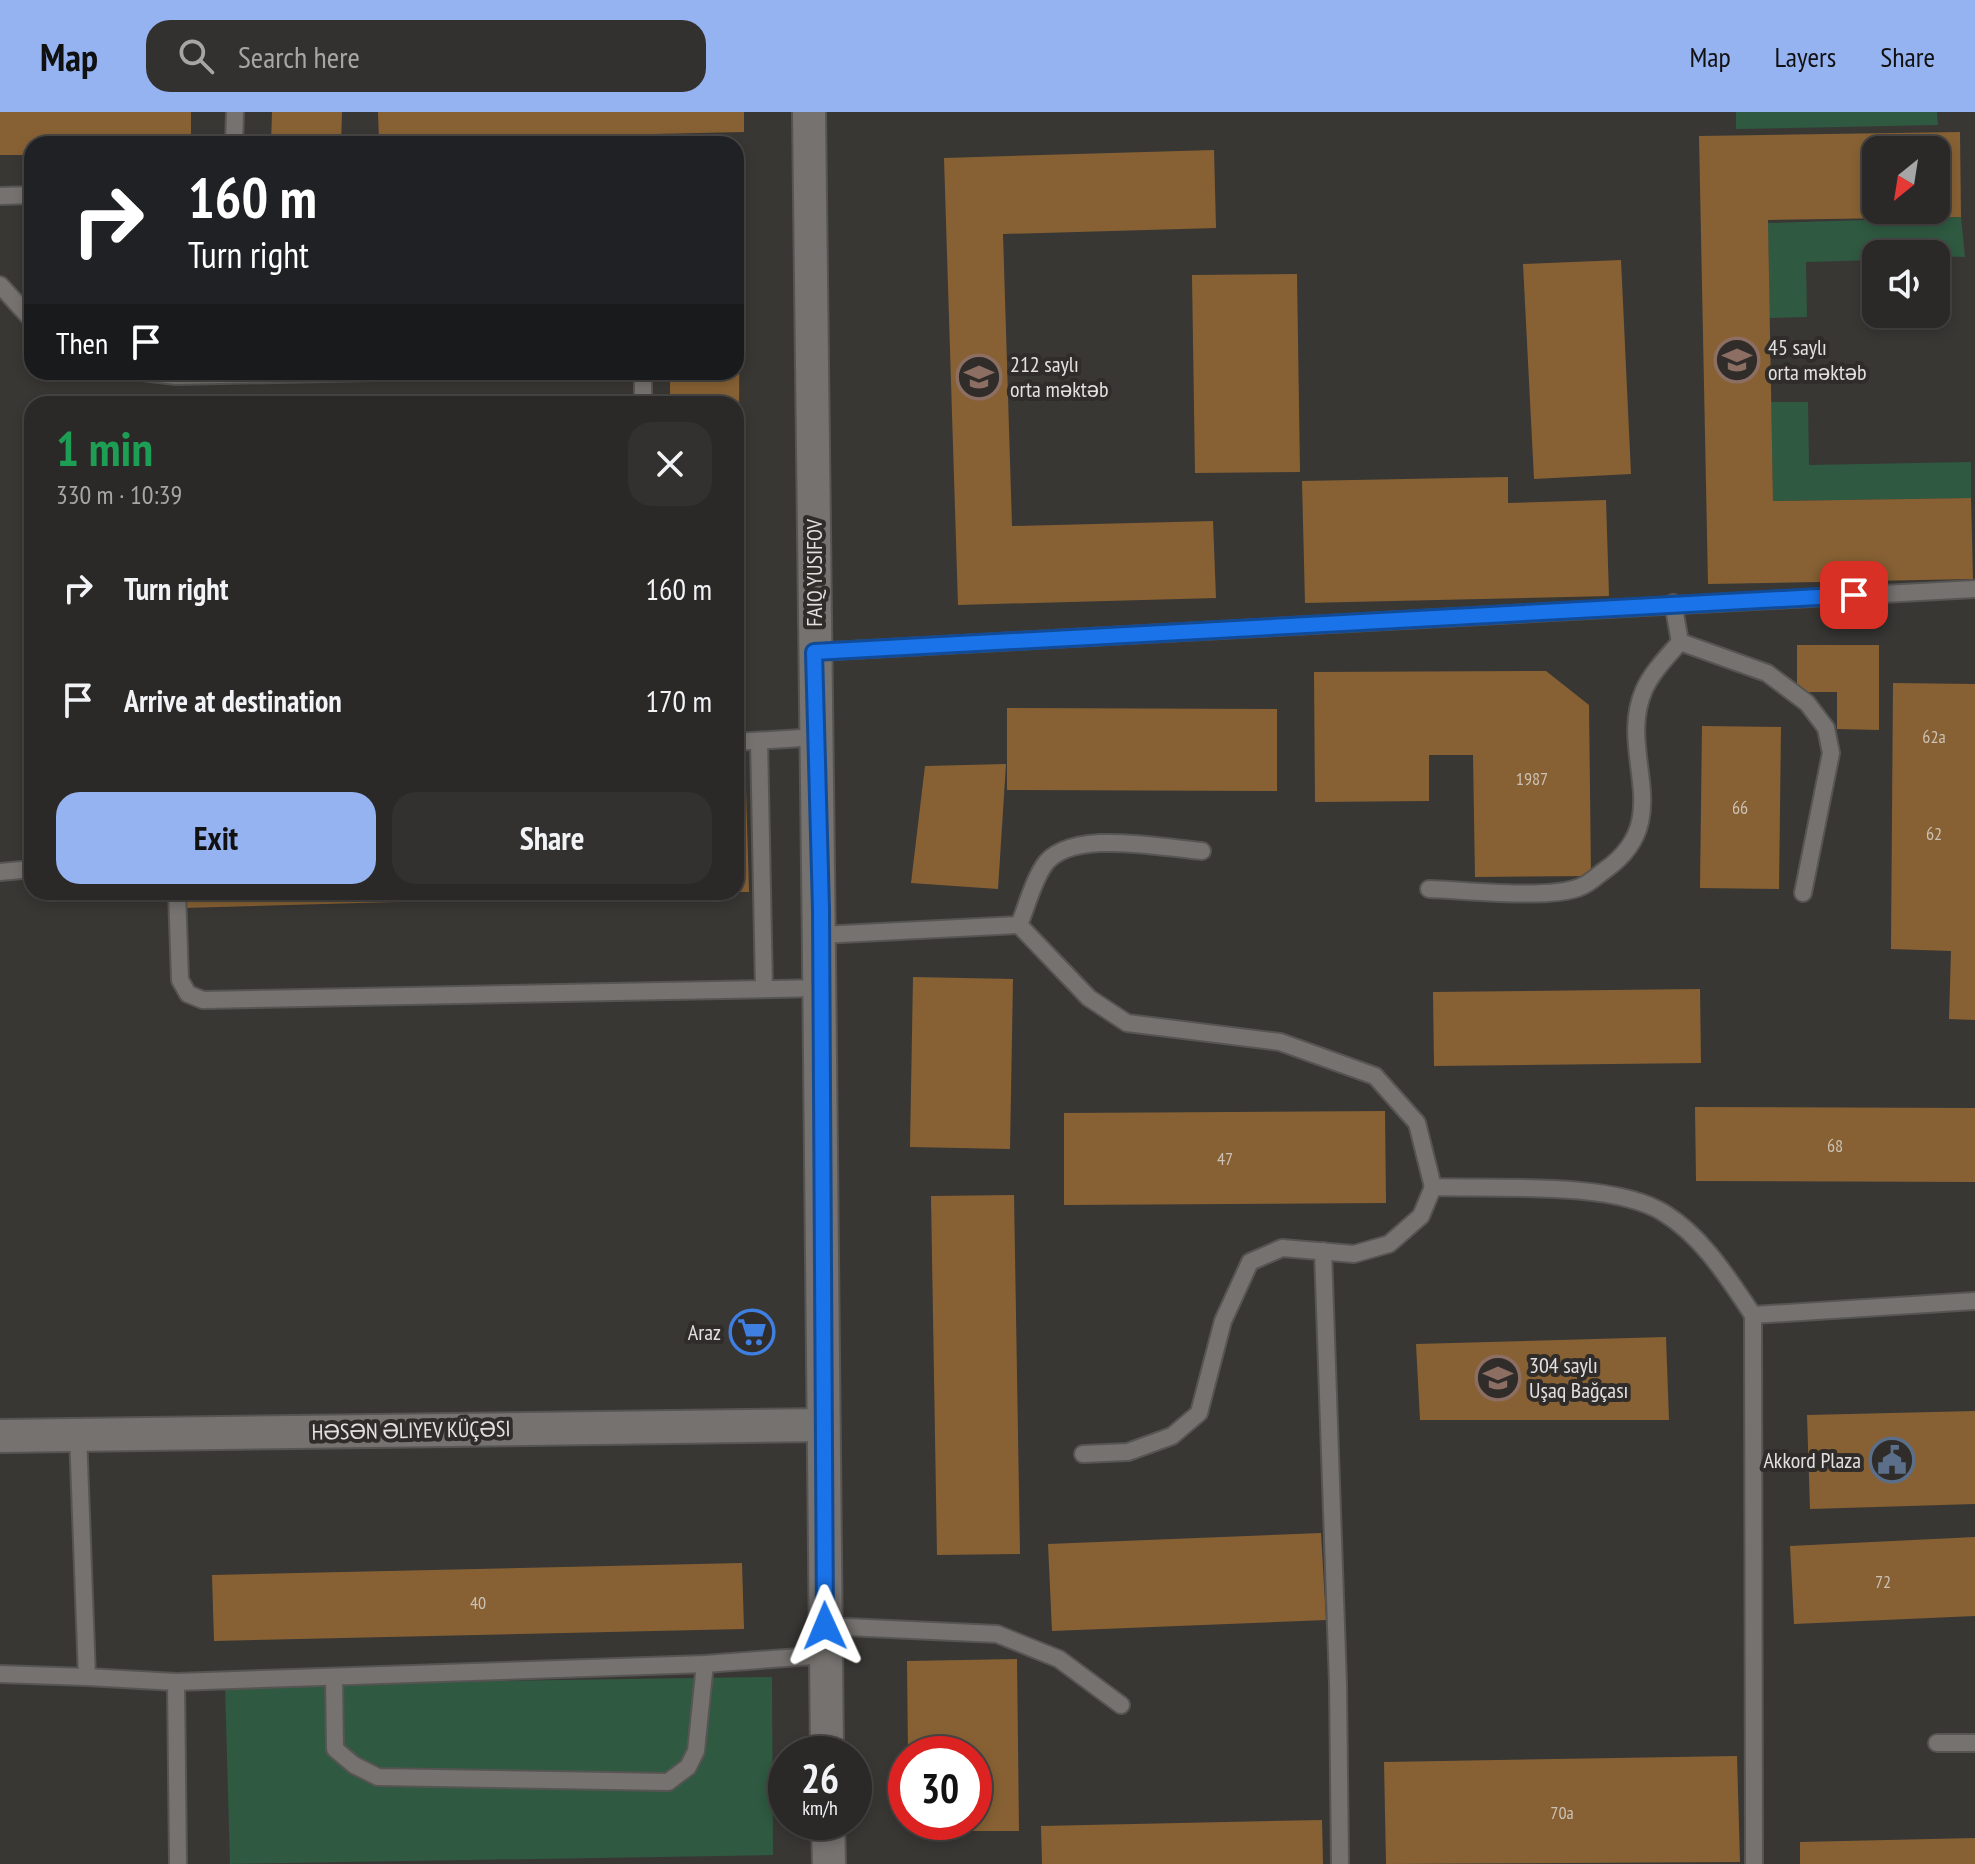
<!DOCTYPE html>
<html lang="en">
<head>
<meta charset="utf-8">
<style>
  body { margin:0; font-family:"PT Sans Narrow",sans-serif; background:#33312f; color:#f1f3f6; height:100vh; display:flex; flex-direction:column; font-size:30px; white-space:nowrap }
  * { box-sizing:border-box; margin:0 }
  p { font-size:26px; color:#a6a6a7 }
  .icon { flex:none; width:44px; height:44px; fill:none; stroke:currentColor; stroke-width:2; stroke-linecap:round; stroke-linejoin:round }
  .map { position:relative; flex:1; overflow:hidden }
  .sheet { position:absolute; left:24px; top:284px; width:720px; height:504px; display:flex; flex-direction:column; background:#2b2927; border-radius:24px; box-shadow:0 4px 12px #0003,0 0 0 2px #474544 }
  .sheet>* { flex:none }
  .top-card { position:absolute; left:24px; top:24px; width:720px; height:244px; border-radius:24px; box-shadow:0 4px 12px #0003,0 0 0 2px #474544; background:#202124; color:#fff; overflow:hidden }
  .needle { width:52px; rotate:210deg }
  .tools { position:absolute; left:1862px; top:24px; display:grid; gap:16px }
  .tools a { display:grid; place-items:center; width:88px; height:88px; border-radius:16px; background:#2b2927; box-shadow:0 4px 12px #0003,0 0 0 2px #474544; font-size:40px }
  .speed { position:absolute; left:768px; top:1624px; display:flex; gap:16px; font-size:40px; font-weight:700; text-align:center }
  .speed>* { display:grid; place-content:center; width:104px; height:104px; border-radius:50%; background:#2b2927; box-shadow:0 4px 12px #0003,0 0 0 2px #474544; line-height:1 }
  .speed small { font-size:20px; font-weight:400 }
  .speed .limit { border:12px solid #d22; background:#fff; color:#111 }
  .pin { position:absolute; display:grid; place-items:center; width:68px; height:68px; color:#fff; margin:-34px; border-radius:16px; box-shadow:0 4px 12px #0006 }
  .me { position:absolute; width:88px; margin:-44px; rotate:359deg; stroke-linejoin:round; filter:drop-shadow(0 0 6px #0008) }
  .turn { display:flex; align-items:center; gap:28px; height:168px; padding:0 32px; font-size:36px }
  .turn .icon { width:104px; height:104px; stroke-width:2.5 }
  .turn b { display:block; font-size:56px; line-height:68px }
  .then { display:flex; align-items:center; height:76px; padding:0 32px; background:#0003; gap:16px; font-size:30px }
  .round { display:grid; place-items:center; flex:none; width:84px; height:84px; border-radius:24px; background:#33312f }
  .summary { display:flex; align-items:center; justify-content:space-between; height:136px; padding:0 32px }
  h1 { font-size:48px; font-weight:600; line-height:60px; color:#1e9e55 }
  .button { display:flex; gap:16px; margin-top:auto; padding:16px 32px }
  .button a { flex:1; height:92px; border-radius:24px; background:#95b2f1; color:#111; font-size:32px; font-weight:600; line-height:92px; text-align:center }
  .button a+a { background:#33312f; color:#f1f3f6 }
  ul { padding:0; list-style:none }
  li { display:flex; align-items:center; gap:24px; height:112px; padding:0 32px }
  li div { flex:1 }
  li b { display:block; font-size:30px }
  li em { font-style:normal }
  header { display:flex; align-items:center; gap:48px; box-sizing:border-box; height:112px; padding:0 40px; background:#95b2f1; color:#111 }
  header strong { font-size:38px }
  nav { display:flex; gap:44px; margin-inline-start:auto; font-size:28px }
  .search { width:560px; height:72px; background:#33312f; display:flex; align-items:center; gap:20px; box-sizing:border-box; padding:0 28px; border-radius:24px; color:#a6a6a7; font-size:30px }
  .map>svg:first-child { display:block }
</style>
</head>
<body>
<header>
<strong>Map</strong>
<div class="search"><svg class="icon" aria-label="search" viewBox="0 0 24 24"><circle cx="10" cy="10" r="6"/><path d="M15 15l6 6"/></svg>Search here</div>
<nav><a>Map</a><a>Layers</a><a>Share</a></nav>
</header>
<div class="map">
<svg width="1975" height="1752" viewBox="0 0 1975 1752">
  <rect width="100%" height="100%" fill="#393734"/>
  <!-- green -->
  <g fill="#2f5941">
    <polygon points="1736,0 1937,0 1938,13 1736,17"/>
    <polygon points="1961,105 1965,145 1876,142 1876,148 1806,150 1807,205 1769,206 1768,111"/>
    <polygon points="1771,290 1808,290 1809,353 1971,350 1971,386 1773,389"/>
    <polygon points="772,1565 773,1743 230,1752 225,1573"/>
  </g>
  <!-- building -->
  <g fill="#876134" fill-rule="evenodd">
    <polygon points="0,0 191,0 191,32 32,32 32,43 0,43"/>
    <polygon points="272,0 342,0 341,32 271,32"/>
    <polygon points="378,0 744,0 744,20 379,28"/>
    <path d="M1960,20l1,85 -193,3 5,281 198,-3 2,81 -265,5 -9,-448zM1876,38h60v60h-60z"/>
    <polygon points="1214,38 1216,116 1003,122 1012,414 1213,409 1216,486 958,493 944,46"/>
    <polygon points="736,119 740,119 739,307 736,292 670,292 670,260 736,260"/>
    <polygon points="1621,148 1631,362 1534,367 1523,152"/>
    <polygon points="1297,162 1300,360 1195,361 1192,163"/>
    <polygon points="1508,365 1508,391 1606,388 1609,484 1305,491 1302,369"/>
    <polygon points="1797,533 1879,533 1879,618 1837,617 1837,580 1797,580"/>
    <polygon points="1546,559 1589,593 1591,764 1475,765 1473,643 1429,643 1429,689 1315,690 1314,560"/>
    <polygon points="1893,571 1975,572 1975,908 1949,907 1951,839 1891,837"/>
    <polygon points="1007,596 1277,597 1277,679 1007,678"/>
    <polygon points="1702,614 1781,615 1779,777 1700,776"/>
    <polygon points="1006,652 998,777 911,771 925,654"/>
    <polygon points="736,677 746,677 749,780 736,780"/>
    <polygon points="182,780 646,780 646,783 182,796"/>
    <polygon points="913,865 1013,867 1010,1037 910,1035"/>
    <polygon points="1700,877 1701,951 1434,954 1433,880"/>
    <polygon points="1695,995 1975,996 1975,1070 1696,1069"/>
    <polygon points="1385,999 1386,1091 1064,1093 1064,1001"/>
    <polygon points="1014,1083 1020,1442 937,1443 931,1084"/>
    <polygon points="1666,1225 1669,1308 1420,1308 1416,1232"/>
    <polygon points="1975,1299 1975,1392 1810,1397 1807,1303"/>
    <polygon points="1321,1421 1326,1508 1052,1519 1048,1432"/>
    <polygon points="1975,1425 1975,1504 1794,1512 1790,1434"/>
    <polygon points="742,1451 744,1517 214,1529 212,1463"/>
    <polygon points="1017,1547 1019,1719 909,1719 909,1710 974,1710 974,1642 908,1642 907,1549"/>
    <polygon points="1737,1644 1740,1750 1386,1752 1384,1650"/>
    <polygon points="1322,1708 1323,1752 1042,1752 1041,1714"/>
    <polygon points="1975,1726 1975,1752 1800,1752 1800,1730"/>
  </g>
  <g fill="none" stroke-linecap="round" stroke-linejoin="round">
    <!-- service casing -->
    <g stroke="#575553" stroke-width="20">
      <g id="service">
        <polyline points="234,32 235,0"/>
        <polyline points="0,84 32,83"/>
        <polyline points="0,173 32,208"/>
        <polyline points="143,260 176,264 372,260"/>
        <polyline points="643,292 643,260"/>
        <polyline points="1673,491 1680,530 1767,561 1807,591 1826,616 1831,641 1803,781"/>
        <polyline points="814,540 1975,477"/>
        <polyline points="759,629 764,876"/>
        <polyline points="736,630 819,625"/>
        <polyline points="0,760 32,757"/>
        <path d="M1429,777c36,1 120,11 151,-2 9,-3 18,-12 25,-17 73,-51 11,-116 39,-180 8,-18 23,-33 36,-48"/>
        <polyline points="177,780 180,868 188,882 203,888 822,876"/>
        <polyline points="1019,813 1089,886 1127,911 1280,930 1375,964 1417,1011 1433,1075"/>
        <path d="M1019,813c8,-19 13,-41 24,-58 24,-40 119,-19 159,-16"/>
        <polyline points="821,823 1019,813"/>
        <polyline points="1323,1139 1338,1572 1340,1752"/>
        <polyline points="1753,1203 1975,1189"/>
        <path d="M1083,1342l45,-2 44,-16 27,-23 24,-92 27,-59 32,-14 72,6 35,-10 32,-28 12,-29c61,2 181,-6 231,26 39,24 64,65 89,102l1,549"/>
        <polyline points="825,1514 997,1522 1059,1547 1121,1593"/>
        <polyline points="0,1562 87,1565 78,1322"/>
        <polyline points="87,1565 176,1570 178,1752"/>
        <polyline points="334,1565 335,1637 354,1653 378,1665 668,1670 688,1655 696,1639 705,1552"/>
        <polyline points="176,1570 705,1552 826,1543"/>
        <polyline points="1937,1631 1975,1631"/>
      </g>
    </g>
    <!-- minor casing -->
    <g stroke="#575553" stroke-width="36">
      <g id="minor">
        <path d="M809,0c9,547 11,1095 18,1642"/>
        <polyline points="0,1324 823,1313"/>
        <polyline points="828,1710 829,1752"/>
      </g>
    </g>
    <!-- service -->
    <use href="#service" stroke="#75726f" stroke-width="16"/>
    <!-- minor -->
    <use href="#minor" stroke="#75726f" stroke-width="32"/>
  </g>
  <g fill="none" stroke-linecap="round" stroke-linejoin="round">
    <!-- route casing -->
    <g stroke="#114b97" stroke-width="20">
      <polyline id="route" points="825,1514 821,797 814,540 1854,483"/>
    </g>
    <!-- route -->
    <use href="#route" stroke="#1a73e8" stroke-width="14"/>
  </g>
  <!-- icons -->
  <defs>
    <g id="school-ring" transform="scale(2.3)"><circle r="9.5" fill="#2f2c2a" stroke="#8d6e63" stroke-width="1.5"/><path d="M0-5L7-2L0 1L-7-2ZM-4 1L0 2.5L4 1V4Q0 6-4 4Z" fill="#8d6e63"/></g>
    <g id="supermarket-ring" transform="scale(2.3)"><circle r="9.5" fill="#2f2c2a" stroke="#3f7fe0" stroke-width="1.5"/><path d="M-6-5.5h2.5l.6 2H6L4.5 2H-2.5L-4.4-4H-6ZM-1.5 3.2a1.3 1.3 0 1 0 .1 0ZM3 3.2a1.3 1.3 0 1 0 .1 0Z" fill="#3f7fe0"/></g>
    <g id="civic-ring" transform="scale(2.3)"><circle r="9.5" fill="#2f2c2a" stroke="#5c6f8a" stroke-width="1.5"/><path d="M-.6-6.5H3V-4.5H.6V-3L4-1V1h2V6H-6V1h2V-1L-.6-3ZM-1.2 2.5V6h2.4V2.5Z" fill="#5c6f8a"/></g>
  </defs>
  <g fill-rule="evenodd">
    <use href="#school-ring" x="1737" y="248"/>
    <use href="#school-ring" x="979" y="265"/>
    <use href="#supermarket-ring" x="752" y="1220"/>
    <use href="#school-ring" x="1498" y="1266"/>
    <use href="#civic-ring" x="1892" y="1348"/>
  </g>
  <g text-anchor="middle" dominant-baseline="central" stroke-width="8" stroke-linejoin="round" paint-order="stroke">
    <!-- number labels -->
    <g font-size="18" fill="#ccc1b5">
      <text x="1934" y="624">62a</text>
      <text x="1532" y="666">1987</text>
      <text x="1740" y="695">66</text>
      <text x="1934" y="721">62</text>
      <text x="1835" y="1033">68</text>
      <text x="1225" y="1046">47</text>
      <text x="1883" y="1469">72</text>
      <text x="478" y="1490">40</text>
      <text x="1562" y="1700">70a</text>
    </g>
    <!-- poi labels -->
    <g font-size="22" fill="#e3e1e0" stroke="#2f2c2a" text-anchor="start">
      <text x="1768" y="235">45 saylı<tspan x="1768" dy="25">orta məktəb</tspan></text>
      <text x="1010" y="252">212 saylı<tspan x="1010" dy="25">orta məktəb</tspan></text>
      <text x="721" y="1220" text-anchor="end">Araz</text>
      <text x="1529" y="1253">304 saylı<tspan x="1529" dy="25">Uşaq Bağçası</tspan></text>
      <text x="1861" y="1348" text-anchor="end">Akkord Plaza</text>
    </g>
    <!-- street labels -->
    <g font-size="22" fill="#e3e1e0" stroke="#2f2c2a">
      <text transform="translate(814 461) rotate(-90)">FAIQ YUSIFOV</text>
      <text transform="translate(411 1318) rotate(-1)">HƏSƏN ƏLIYEV KÜÇƏSI</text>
    </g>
  </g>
</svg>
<div class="tools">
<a><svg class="needle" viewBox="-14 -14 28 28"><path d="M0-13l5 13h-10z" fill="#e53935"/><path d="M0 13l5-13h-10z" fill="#a6a6a7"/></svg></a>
<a><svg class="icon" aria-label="sound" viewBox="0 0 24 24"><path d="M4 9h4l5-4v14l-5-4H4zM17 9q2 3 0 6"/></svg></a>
</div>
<div class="speed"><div>26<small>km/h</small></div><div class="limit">30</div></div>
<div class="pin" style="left:1854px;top:483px;background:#d93025"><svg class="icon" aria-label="arrive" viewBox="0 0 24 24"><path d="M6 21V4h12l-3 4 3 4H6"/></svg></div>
<svg class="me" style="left:825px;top:1514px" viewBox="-20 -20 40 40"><path d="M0-17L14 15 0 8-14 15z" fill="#1a73e8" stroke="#fff" stroke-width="4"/></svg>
<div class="top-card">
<div class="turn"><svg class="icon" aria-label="right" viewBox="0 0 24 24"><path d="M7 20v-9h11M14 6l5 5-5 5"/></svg><div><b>160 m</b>Turn right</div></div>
<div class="then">Then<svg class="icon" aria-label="arrive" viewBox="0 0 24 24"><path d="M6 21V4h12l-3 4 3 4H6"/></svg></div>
</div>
<section class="sheet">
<div class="summary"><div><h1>1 min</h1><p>330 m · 10:39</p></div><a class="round"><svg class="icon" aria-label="close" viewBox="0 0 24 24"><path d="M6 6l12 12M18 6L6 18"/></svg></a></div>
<ul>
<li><svg class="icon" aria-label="right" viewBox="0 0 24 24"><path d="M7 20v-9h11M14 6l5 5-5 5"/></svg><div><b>Turn right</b></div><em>160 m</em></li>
<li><svg class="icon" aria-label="arrive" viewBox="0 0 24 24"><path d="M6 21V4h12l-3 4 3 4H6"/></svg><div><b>Arrive at destination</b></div><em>170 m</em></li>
</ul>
<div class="button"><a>Exit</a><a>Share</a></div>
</section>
</div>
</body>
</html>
